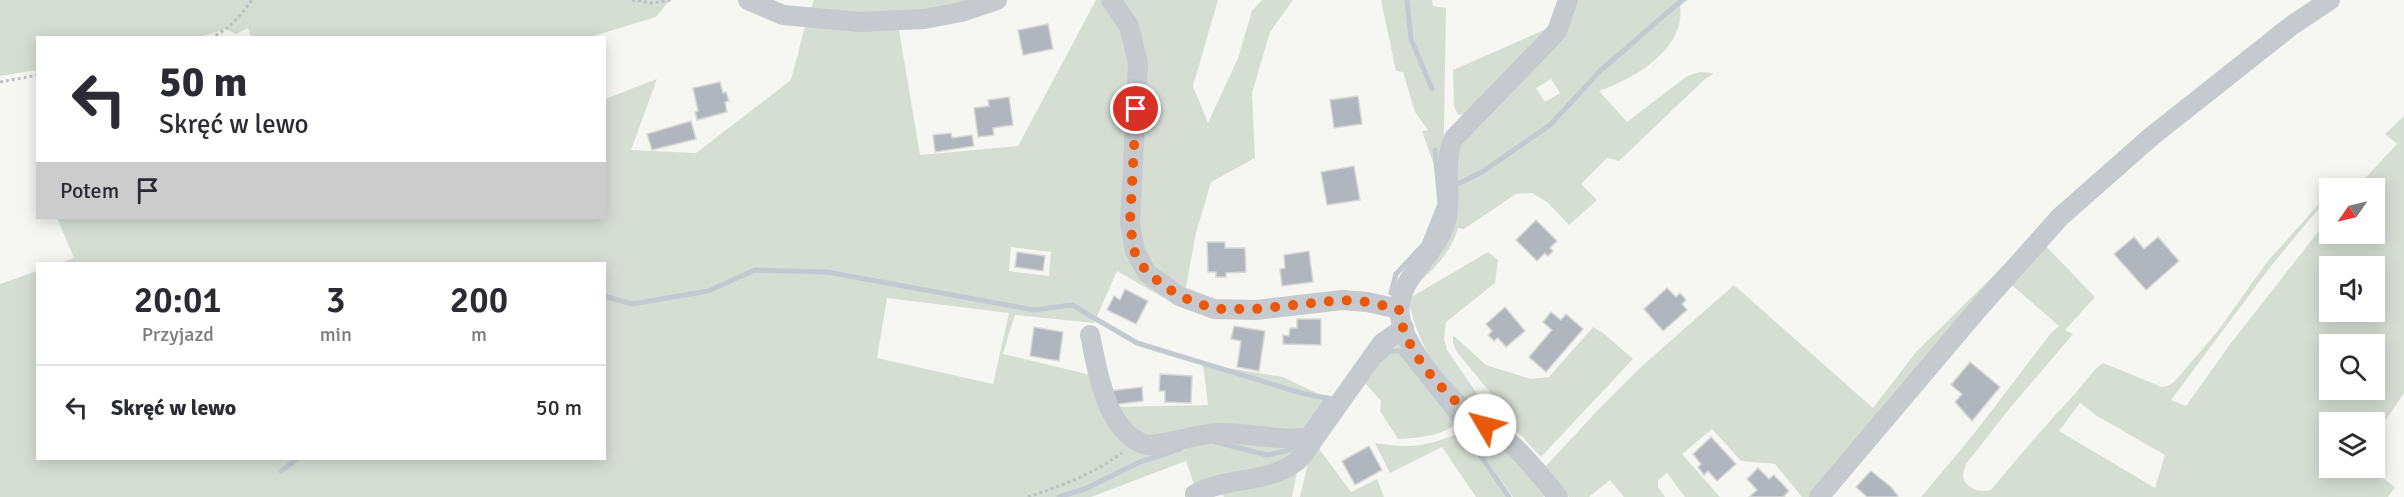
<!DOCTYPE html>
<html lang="pl">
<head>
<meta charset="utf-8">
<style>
  body { margin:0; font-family:Signika,sans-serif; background:#f2f2f3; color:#2b2b33; height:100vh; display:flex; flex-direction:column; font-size:22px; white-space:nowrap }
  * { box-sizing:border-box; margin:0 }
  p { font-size:20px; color:#7c7c81 }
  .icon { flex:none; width:33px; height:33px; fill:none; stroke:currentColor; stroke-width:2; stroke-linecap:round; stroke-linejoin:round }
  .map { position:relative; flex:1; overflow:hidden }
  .side { position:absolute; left:36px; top:262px; width:570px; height:198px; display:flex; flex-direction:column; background:#fff; border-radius:0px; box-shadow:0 3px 15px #0003 }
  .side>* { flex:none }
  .top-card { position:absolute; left:36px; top:36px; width:570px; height:183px; border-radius:0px; box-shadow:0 3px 15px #0003; background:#fff; color:#2b2b33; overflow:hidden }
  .needle { width:39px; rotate:236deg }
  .controls { position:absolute; left:2319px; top:178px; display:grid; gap:12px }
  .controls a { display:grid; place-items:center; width:66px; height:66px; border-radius:0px; background:#fff; box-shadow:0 3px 15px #0003; font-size:30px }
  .pin { position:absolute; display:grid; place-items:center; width:51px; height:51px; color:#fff; margin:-26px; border:3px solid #fff; border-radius:50%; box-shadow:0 2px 6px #0007 }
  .me { position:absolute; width:66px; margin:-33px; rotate:307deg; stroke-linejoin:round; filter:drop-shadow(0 0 4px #0008) }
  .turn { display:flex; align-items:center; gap:21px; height:126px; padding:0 24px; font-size:27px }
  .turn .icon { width:78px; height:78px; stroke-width:2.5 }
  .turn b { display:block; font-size:42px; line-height:51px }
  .then { display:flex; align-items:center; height:57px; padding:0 24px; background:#0003; gap:12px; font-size:22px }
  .eta { display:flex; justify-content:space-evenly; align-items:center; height:102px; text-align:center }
  .eta b { font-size:36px; font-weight:600; line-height:42px }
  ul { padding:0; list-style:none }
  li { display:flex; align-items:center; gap:18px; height:84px; padding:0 24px; border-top:2px solid #e1e1e2 }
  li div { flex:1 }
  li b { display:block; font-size:22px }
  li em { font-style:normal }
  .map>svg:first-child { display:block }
</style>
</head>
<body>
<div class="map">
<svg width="2404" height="497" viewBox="0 0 2404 497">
  <rect width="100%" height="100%" fill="#f6f7f3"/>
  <!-- green -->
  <g fill="#d6ded4" fill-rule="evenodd">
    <polygon points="0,0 670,0 656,17 590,37 252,38 248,28 236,34 226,29 197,38 38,38 37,70 0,76"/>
    <polygon points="814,0 983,0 945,11 809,14"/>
    <path d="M1096,0h6l22,31 7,24 -1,196 61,59 -29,-13 -45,-26 -23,52 -79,-8 -12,39 88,21 43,72 75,-10 99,4 -13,17 -100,29 -9,-26 -95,36h-1091v-213l37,-13 1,188h566v-195h-546l16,-6 -17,-40h547l1,-119 52,-20 -26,71 65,3 95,-73 15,-58 92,2 22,131 98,-9zM1011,247l40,5 -2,24 -40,-5zM887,298l122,15 -16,71 -116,-26z"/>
    <polygon points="1116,0 1218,0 1193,86 1208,123 1238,58 1252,11 1262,0 1293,0 1270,32 1252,93 1255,158 1211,182 1196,233 1185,292 1163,279 1139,242 1142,72"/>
    <polygon points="1381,0 1432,0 1433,6 1446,8 1443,190 1422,131 1428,130 1415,112 1403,72 1396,71"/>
    <path d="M1572,0h116l-8,6c6,43 -46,73 -81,85l28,31 60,-46 13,-4 14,1 -10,7 -85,81 -12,-3 -26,26 16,16 -28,25 -22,-23 -15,-9 -16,1 -52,35 -6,-1c-6,23 -27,46 -46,59l23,-38 18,-93zM1551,79l9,14 -15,9 -9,-14z"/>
    <polygon points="1551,27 1464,114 1458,115 1454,106 1453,70"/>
    <path d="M2404,116v277l-29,43 -1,-13h-44v45h39l26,19 -7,10h-467l52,-62 78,-102 8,-7 -47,-41 31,-42 52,54 -30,33 8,4 -63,74 -44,56c0,1 -3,10 -3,11 1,14 19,19 29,14 26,-32 52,-62 80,-92 11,-11 18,-25 31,-34l59,24 6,-1 6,-4 43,-50 50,-70 62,-69v3l-58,70 -100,134 15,6 45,-63 98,-125 1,16h44v-45h-19l42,-45 -12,-10zM2330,267h44v45h-44zM2330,345h44v45h-44zM2080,403l17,13 68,39 -10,33 -96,-57z"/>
    <polygon points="2053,217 1810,497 1802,497 1775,464 1741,461 1712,429 1682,454 1720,497 1685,497 1667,473 1658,480 1658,487 1665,497 1624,497 1610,480 1589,497 1569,497 1545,467 1596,412 1642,366 1734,285 1873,408 1916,352"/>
    <path d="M1488,252l10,8 -3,23 -49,39 -2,17 3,11 48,70c-48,-30 -75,-66 -87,-121z"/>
    <polygon points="1593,327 1603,333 1633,359 1541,457 1508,422 1493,396 1457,352 1453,343 1453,335 1486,365 1531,379 1549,377"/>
    <path d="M1399,343l63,71c-7,22 -45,24 -64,25l-18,-28 1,-10 -16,-18 15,-30z"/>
    <polygon points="1203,364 1283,377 1333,401 1310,429 1146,440 1111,407 1208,405"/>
    <polygon points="1472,423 1488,434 1548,495 1542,497 1513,497 1465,430"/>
    <path d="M1461,433l46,64h-31l-34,-50 -52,26 -15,-30c40,6 48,3 86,-10z"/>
    <polygon points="1317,446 1351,492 1377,479 1384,497 1300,497 1308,463"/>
    <polygon points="1299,462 1292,497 1224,497 1220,489"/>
  </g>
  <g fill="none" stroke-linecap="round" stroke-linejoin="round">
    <!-- stream -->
    <g stroke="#c2c9d1" stroke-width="5">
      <polyline points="1407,0 1411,39 1432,89"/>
      <polyline points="1456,185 1482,172 1550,125 1600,71 1682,0"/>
      <polyline points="1391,293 1396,274 1424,244 1440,204 1435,150"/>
      <polyline points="604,296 632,304 708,291 755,270 827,272 1034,310 1072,305 1137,343 1301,393 1336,400"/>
      <polyline points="1381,359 1390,351 1400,351 1465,433 1509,497"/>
      <polyline points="1303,433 1328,398"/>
      <polyline points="1212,441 1267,455 1290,450 1296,443"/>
      <polyline points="281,471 297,459"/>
      <polyline points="1059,497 1085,489 1140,462 1180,449"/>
    </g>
  </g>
  <!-- building -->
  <g fill="#b1b5bd" stroke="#d8d8d6" stroke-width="1.5">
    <polygon points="1048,24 1053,49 1023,55 1018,30"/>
    <polygon points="720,82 723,93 726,92 729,101 725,102 727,112 697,120 695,112 698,111 693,88"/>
    <polygon points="1358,96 1362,124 1334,128 1330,100"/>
    <polygon points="1009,97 1013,125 993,128 994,135 978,137 974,108 989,106 988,100"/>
    <polygon points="691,121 696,139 652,150 647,134"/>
    <polygon points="951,133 952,138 972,135 974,146 935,152 933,135"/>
    <polygon points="1354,166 1360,200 1327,205 1321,172"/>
    <polygon points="1536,220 1557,241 1550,248 1553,251 1548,256 1545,253 1537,261 1516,240"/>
    <polygon points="2134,237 2144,249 2158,237 2179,261 2146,290 2114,254"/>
    <polygon points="1207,242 1225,242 1225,248 1245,248 1246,272 1226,273 1226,277 1216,277 1216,272 1208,272"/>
    <polygon points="1309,251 1313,282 1282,286 1280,269 1285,268 1284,255"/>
    <polygon points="1017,252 1045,256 1043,271 1015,267"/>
    <polygon points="1667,288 1676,297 1680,293 1686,300 1682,304 1687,310 1663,331 1644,309"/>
    <polygon points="1125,289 1148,301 1136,324 1107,310 1114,296 1120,300"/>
    <polygon points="1505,307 1525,331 1506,347 1498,338 1494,341 1488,335 1492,331 1486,324"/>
    <polygon points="1551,312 1561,320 1566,314 1583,329 1546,372 1529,357 1552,330 1543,322"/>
    <polygon points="1297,319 1321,319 1321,345 1283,344 1283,335 1289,336 1290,328 1297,328"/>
    <polygon points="1234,326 1265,331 1259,371 1237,367 1241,341 1231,339"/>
    <polygon points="1034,327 1063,332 1059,361 1030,356"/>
    <polygon points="1970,362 2000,387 1972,421 1955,402 1962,394 1951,385"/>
    <polygon points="1160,374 1192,376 1191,403 1165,402 1165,391 1159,391"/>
    <polygon points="1142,387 1143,401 1111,405 1109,391"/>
    <polygon points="1711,437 1736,464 1717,481 1708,471 1704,475 1698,467 1701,464 1693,454"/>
    <polygon points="1369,446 1382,470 1355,485 1342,461"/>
    <polygon points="1758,468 1769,479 1774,475 1789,491 1784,496 1785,497 1749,497 1757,490 1747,479"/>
    <polygon points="1871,471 1891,487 1898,496 1897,497 1867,497 1856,487"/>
  </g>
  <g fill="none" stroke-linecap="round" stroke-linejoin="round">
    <!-- path -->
    <g stroke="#bdbfc2" stroke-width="3" stroke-dasharray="3 3" stroke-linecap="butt">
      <polyline points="632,0 652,3 671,0"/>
      <path d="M210,38c19,-8 30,-22 42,-38"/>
      <polyline points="0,82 38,75"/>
      <path d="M1028,497c33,-11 65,-23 94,-44"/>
    </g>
    <!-- minor -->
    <g stroke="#c6c9cd" stroke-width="20">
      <polyline points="748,0 783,15 860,22 924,19 961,12 997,0"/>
      <polyline points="1111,0 1129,26 1138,63 1130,223 1135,251 1147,273 1179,296 1214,309 1256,310 1342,300 1367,302 1399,309"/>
      <path d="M1090,335c7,33 16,101 58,110 25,-1 49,-12 74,-12 31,0 63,10 94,3l66,-93 22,-15"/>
      <path d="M1195,494c31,-17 71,-10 101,-32 8,-6 14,-18 20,-26"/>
      <path d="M1558,497c-15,-19 -31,-39 -49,-55 -12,-11 -28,-19 -41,-29 -25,-21 -74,-75 -68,-110 5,-30 36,-50 45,-79 9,-28 -4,-60 9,-86l94,-97 9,-10 11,-31"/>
      <polyline points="1819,497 1978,309 2060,217 2152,136 2291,26 2330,0"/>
    </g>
  </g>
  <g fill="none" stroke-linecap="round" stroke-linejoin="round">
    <!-- route -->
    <path stroke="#ea580c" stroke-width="10" stroke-dasharray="0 18" d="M1136,109l-6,114 4,28 13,22 32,23 35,13h42l86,-9 25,2 32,7c4,45 52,92 86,116"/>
  </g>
</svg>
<div class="controls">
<a><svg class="needle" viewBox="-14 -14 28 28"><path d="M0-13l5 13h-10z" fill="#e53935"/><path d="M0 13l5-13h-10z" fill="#7c7c81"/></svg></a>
<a><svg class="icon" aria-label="sound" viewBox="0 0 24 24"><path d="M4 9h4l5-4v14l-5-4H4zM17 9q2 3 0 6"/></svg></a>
<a><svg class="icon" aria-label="search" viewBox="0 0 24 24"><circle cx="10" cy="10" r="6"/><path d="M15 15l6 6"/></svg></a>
<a><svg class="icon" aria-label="layers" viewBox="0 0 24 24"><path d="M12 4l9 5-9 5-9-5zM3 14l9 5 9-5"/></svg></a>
</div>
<div class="pin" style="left:1136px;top:109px;background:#d93025"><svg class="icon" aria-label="arrive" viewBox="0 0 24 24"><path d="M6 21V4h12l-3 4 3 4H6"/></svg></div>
<svg class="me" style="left:1485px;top:425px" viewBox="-20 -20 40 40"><circle r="19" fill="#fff"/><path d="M0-13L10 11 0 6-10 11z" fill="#ea580c"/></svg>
<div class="top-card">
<div class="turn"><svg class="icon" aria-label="left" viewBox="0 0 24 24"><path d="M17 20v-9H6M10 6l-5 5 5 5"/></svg><div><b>50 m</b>Skręć w lewo</div></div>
<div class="then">Potem<svg class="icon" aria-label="arrive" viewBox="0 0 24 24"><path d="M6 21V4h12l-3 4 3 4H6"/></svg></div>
</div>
<section class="side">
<div class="eta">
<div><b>20:01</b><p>Przyjazd</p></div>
<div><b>3</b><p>min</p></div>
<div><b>200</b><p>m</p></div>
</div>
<ul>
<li><svg class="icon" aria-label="left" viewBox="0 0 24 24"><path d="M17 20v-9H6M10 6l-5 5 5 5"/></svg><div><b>Skręć w lewo</b></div><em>50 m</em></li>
</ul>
</section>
</div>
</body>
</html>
